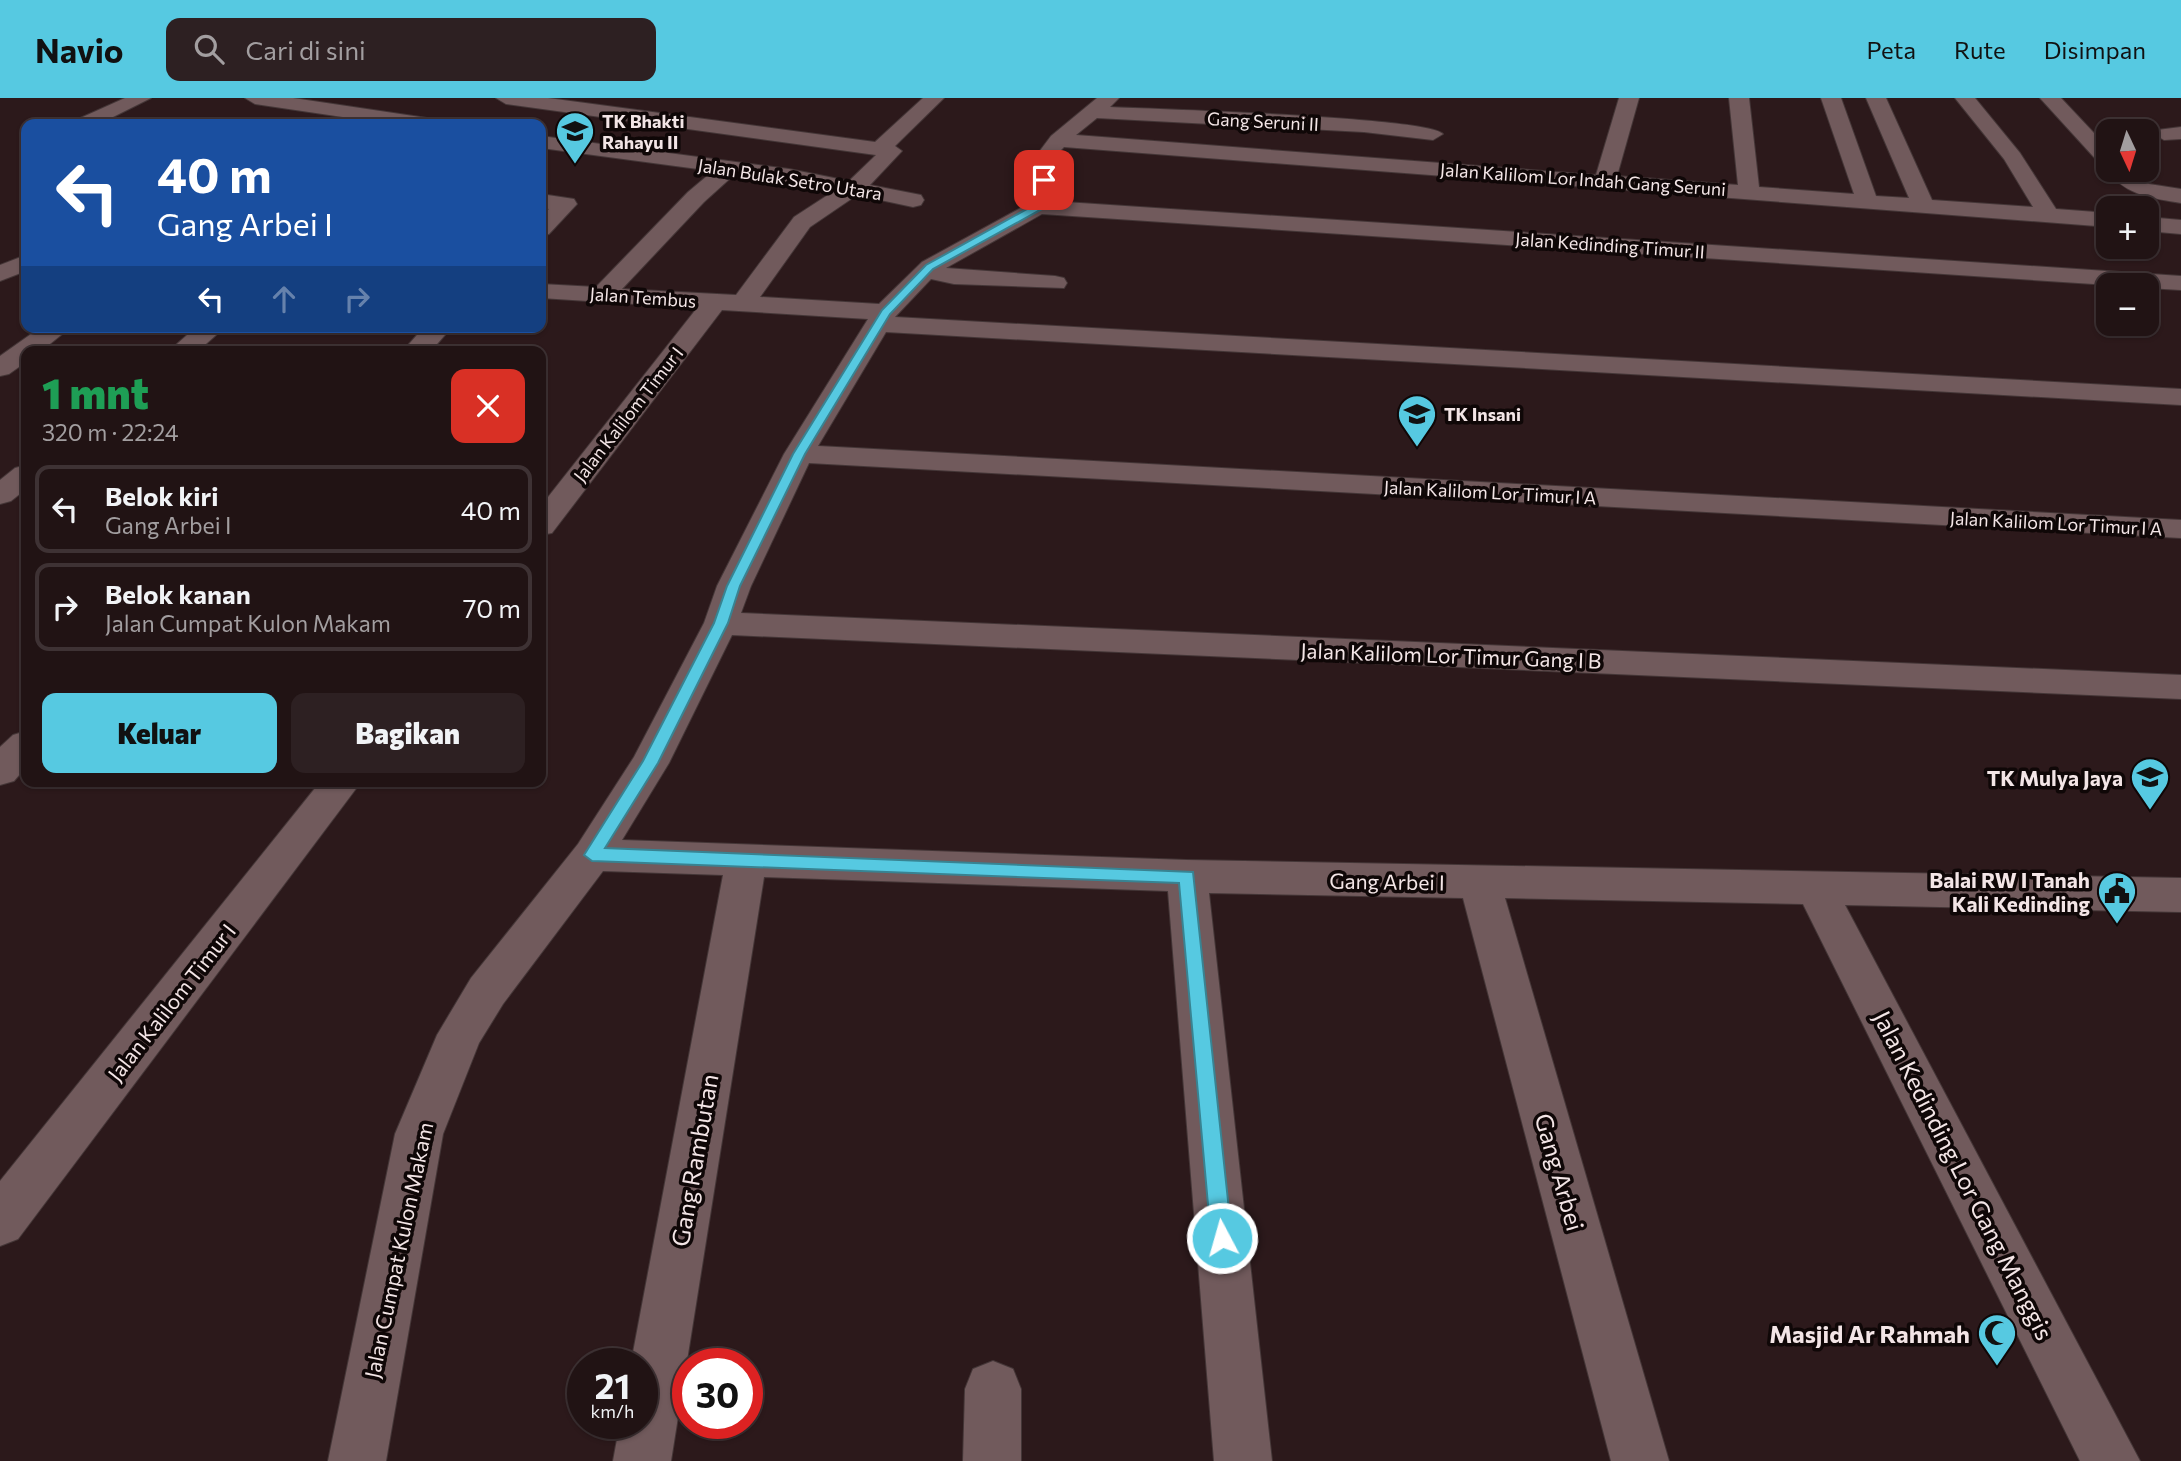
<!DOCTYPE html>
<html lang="id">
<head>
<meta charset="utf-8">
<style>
  body { margin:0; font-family:Commissioner,sans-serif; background:#2d2022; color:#f1f3f6; height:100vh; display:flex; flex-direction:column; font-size:26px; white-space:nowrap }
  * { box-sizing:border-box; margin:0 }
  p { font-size:23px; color:#a29ea0 }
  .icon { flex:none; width:38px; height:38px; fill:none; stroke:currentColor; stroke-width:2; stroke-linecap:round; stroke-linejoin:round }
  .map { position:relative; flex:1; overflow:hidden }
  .side { position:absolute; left:21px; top:248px; width:525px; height:441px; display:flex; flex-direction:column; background:#211314; border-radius:14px; box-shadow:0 2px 5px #0004,0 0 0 2px #3e3234 }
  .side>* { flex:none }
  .guide { position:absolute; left:21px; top:21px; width:525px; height:214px; border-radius:14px; box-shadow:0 2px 5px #0004,0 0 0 2px #3e3234; background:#1a4fa0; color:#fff; overflow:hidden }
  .needle { width:46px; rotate:176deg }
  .controls { position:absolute; left:2096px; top:21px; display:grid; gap:14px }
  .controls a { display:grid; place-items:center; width:63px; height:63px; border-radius:14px; background:#211314; box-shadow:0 2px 5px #0004,0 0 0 2px #3e3234; font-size:35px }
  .speed { position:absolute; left:567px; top:1250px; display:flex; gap:14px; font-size:35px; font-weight:700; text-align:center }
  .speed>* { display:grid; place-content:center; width:91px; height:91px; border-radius:50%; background:#211314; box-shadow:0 2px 5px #0004,0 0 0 2px #3e3234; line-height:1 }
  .speed small { font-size:18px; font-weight:400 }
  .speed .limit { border:10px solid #d22; background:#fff; color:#111 }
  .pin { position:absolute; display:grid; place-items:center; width:60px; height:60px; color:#fff; margin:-30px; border-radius:14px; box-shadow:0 4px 10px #0006 }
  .me { position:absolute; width:77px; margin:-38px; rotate:354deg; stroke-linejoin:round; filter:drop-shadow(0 0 5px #0008) }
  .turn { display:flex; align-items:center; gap:24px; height:147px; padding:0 21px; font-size:32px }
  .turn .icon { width:91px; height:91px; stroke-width:2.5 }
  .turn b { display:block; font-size:49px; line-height:60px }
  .lanes { display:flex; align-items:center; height:66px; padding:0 21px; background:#0003; justify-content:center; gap:35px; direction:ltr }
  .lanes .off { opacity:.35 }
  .round { display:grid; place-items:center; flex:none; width:74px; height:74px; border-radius:14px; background:#2d2022 }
  .summary { display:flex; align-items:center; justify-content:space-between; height:119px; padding:0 21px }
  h1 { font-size:42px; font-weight:800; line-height:52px; color:#1e9e55 }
  .action { display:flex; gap:14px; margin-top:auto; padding:14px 21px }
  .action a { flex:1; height:80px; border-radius:14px; background:#56c9e1; color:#111; font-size:28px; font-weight:800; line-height:80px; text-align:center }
  .action a+a { background:#2d2022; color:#f1f3f6 }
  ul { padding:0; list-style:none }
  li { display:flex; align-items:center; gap:21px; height:88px; margin:0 14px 10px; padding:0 7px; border:4px solid #3e3234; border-radius:14px }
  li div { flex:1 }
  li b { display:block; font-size:26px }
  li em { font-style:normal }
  header { display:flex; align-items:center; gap:42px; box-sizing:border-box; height:98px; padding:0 35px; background:#56c9e1; color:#111 }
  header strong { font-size:33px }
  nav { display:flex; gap:38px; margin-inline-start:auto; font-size:24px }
  .search { width:490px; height:63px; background:#2d2022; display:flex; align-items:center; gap:18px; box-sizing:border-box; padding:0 24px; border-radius:14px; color:#a29ea0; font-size:26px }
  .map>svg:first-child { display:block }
</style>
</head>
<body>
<header>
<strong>Navio</strong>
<div class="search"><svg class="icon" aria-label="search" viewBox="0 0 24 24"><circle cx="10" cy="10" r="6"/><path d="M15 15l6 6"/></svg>Cari di sini</div>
<nav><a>Peta</a><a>Rute</a><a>Disimpan</a></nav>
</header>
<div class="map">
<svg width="2181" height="1363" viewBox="0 0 2181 1363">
  <rect width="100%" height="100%" fill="#2c191b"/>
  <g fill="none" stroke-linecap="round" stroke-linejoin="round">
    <!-- minor casing -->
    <g stroke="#443637" stroke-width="2">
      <g id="minor">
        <polygon points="125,0 151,0 99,26 73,26 76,22"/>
        <polygon points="245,0 293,0 427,20 437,26 390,26 255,6"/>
        <path d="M496,0h52l327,44 48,-44h21l-49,48 7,5 -32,34 51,10 3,5 -3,5 -8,2 -56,-12 -47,32 -50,70 119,7 43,-42 106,-58 11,-52 12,-16 46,-38h22l-9,9c40,2 321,10 333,27l-10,6 -69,-8 -267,-14 -21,17 520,40 23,-77h20l-22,78 121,9 -9,-87h20l10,89 95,7 -33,-96h20l35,98 33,2 -43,-100h20l46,102 101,7 -29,-48 -49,-61h20l45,55 36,56 53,4v14l-1045,-80 -5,5 -9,49 1131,75v14l-34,-2v-3h-38l-1067,-71 -96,54 109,8 9,2 3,5 -3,5 -110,-4 -23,-5 -36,38 1286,72v16l-1295,-73 -68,114 1363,74v18l-1372,-75 -58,123 -10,27 1440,62v24l-1449,-64 -63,128 -47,77 565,20 994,18v34l-336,-7 295,556h-60l-277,-557 -298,-6 164,563h-58l-148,-563 -254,-5 63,568h-58l-46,-570 -404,-14 -93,584h-58l7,-38h22v-60h-11l92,-488 -120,-4 -100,133 -24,39 -36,91 -57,327h-58l67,-327 42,-99 34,-57 107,-134 56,-87 70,-134 13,-37 67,-132 84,-135 -146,-9 -170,223 -11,2v-29l156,-198 -156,-10v-14l55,3 92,-95 25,-21 -172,-23v-12l248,33 60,12 27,-26 -370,-51zM735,76l99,17 -40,26 -58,78 -114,-6 82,-87z"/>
        <path d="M2040,0h21l48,51v21h22l18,14 32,5v14c-29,-5 -55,-7 -74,-33l2,-2 -7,-2z"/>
        <polygon points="2181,29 2181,41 2164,42 2154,36 2157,32"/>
        <polygon points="541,96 574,101 577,106 549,136 541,138 541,118 549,111 541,110"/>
        <polygon points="2147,119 2181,122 2181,136 2147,133"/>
        <polygon points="26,157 26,173 0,183 0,167"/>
        <polygon points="41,229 71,229 40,254 26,254 26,264 9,276 0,278 0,258"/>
        <polygon points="196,229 225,229 197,254 168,254"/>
        <polygon points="424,229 452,229 430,254 402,254"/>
        <polygon points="26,367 26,391 11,403 0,406 0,382 15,370"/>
        <polygon points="26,633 26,669 14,683 0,687 0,649 13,637"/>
        <polygon points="320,684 361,684 18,1141 0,1148 0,1083"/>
        <polygon points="993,1263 1013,1271 1021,1291 1021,1363 963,1363 965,1291 973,1271"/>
      </g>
    </g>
    <!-- minor -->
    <use href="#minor" fill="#715a5c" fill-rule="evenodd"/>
  </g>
  <!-- route -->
  <polygon fill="#56c9e1" stroke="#388392" stroke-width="2" points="1040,80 1048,82 1042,111 933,171 890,216 805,356 740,488 728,525 658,665 605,750 1193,774 1232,1140 1229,1148 1222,1151 1214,1148 1211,1140 1179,785 592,763 584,757 643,663 714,525 727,488 793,356 882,212 926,167 1034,107"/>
  <!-- icons -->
  <defs>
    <g id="school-pin" transform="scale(2.0125)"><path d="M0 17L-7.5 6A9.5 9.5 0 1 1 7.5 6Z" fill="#56c9e1" stroke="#0f0707"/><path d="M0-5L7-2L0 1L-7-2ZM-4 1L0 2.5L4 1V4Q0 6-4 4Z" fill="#111"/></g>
    <g id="civic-pin" transform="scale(2.0125)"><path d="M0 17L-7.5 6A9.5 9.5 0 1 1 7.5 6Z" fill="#56c9e1" stroke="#0f0707"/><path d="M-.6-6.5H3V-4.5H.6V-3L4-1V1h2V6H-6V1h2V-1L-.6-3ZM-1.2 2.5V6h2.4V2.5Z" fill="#111"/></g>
    <g id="mosque-pin" transform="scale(2.0125)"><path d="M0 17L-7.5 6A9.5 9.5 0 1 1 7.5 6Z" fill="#56c9e1" stroke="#0f0707"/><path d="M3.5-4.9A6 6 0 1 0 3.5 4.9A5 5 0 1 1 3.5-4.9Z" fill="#111"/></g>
  </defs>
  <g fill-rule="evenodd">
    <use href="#school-pin" x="575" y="33"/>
    <use href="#school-pin" x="1417" y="316"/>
    <use href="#school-pin" x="2150" y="679"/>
    <use href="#civic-pin" x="2117" y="793"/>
    <use href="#mosque-pin" x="1997" y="1235"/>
  </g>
  <g text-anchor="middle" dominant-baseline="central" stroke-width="7" stroke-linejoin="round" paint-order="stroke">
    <!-- far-poi labels -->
    <g font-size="18" font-weight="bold" fill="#f3e5e6" stroke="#0f0707" text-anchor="start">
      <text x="602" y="23">TK Bhakti<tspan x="602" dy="21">Rahayu II</tspan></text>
      <text x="1444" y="316">TK Insani</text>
    </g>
    <!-- far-street labels -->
    <g font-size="18" fill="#f3e5e6" stroke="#0f0707">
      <text transform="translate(1263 23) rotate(3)">Gang Seruni II</text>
      <text transform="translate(790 81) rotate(9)">Jalan Bulak Setro Utara</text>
      <text transform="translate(1583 81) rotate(4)">Jalan Kalilom Lor Indah Gang Seruni</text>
      <text transform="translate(1610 147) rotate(4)">Jalan Kedinding Timur II</text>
      <text transform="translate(643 199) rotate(4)">Jalan Tembus</text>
      <text transform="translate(628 316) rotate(-52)">Jalan Kalilom Timur I</text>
      <text transform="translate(1490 394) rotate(3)">Jalan Kalilom Lor Timur I A</text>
      <text transform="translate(2056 425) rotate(3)">Jalan Kalilom Lor Timur I A</text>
    </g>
    <!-- street labels -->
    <g font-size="21" fill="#f3e5e6" stroke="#0f0707">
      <text transform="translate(1451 557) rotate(2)">Jalan Kalilom Lor Timur Gang I B</text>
      <text transform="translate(1387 783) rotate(1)">Gang Arbei I</text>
      <text transform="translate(171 904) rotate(-52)">Jalan Kalilom Timur I</text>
      <text transform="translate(398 1152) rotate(-78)">Jalan Cumpat Kulon Makam</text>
    </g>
    <!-- poi labels -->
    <g font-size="21" font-weight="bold" fill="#f3e5e6" stroke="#0f0707" text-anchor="end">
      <text x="2123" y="679">TK Mulya Jaya</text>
      <text x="2090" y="781">Balai RW I Tanah<tspan x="2090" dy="24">Kali Kedinding</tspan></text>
    </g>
    <!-- near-street labels -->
    <g font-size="24" fill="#f3e5e6" stroke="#0f0707">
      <text transform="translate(694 1062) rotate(-80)">Gang Rambutan</text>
      <text transform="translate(1560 1074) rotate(74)">Gang Arbei</text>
      <text transform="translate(1964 1077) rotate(63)">Jalan Kedinding Lor Gang Manggis</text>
    </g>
    <!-- near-poi labels -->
    <g font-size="24" font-weight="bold" fill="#f3e5e6" stroke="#0f0707" text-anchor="end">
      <text x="1970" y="1235">Masjid Ar Rahmah</text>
    </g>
  </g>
</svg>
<div class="controls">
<a><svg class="needle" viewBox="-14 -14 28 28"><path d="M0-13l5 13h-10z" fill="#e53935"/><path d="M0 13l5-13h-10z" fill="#a29ea0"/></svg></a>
<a>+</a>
<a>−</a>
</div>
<div class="speed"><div>21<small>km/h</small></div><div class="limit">30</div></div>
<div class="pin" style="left:1044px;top:82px;background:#d93025"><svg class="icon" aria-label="arrive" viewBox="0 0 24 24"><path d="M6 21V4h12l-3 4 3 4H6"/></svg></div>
<svg class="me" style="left:1222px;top:1140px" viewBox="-20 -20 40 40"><circle r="17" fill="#56c9e1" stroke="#fff" stroke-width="3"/><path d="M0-11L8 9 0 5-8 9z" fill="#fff"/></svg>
<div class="guide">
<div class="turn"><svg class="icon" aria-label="left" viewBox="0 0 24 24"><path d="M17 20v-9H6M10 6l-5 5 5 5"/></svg><div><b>40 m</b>Gang Arbei I</div></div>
<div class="lanes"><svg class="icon" aria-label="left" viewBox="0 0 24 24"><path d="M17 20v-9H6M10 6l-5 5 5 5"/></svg><svg class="icon off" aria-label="ahead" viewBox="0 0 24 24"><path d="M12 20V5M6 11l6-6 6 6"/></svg><svg class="icon off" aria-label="right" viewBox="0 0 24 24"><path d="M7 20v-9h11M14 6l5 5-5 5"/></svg></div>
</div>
<section class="side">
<div class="summary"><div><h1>1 mnt</h1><p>320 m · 22:24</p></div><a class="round" style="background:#d93025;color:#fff"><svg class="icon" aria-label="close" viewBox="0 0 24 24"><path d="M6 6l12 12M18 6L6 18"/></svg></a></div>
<ul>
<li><svg class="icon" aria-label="left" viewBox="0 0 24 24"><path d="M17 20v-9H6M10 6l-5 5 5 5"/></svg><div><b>Belok kiri</b><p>Gang Arbei I</p></div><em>40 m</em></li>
<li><svg class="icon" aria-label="right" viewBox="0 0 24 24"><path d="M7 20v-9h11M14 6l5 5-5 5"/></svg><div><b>Belok kanan</b><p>Jalan Cumpat Kulon Makam</p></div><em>70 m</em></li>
</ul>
<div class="action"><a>Keluar</a><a>Bagikan</a></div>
</section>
</div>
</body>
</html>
